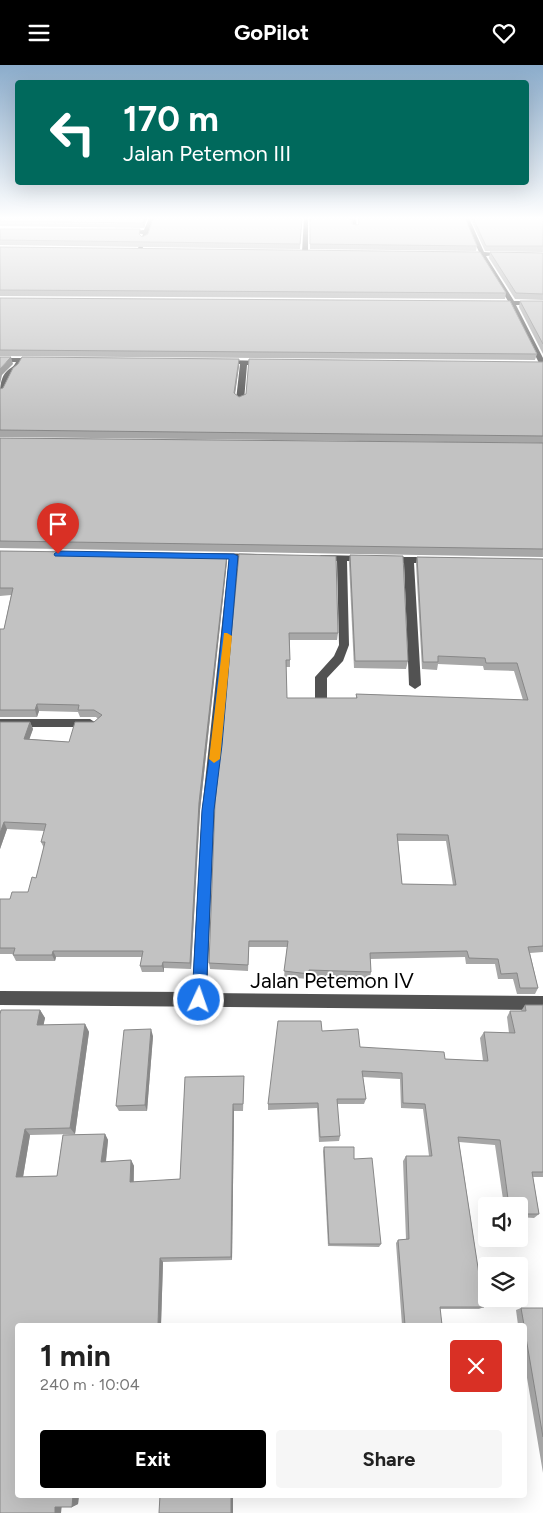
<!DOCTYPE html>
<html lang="en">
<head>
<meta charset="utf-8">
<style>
  body { margin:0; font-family:Figtree,sans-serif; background:#f6f6f6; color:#222; height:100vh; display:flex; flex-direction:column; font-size:19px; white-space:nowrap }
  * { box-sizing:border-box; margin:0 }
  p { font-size:16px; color:#767676 }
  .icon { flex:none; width:28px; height:28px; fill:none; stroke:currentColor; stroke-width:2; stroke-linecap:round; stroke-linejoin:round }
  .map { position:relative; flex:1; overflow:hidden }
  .side { position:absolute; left:15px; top:1258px; width:512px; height:175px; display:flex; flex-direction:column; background:#fff; border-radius:5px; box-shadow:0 5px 20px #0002 }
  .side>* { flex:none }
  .hud { position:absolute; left:15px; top:15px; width:514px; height:105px; border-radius:5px; box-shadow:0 5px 20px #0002; background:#00695c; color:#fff; overflow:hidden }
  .fabs { position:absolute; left:478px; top:1132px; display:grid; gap:10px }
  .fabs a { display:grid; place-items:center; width:50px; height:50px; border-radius:5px; background:#fff; box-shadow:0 5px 20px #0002; font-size:25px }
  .pin { position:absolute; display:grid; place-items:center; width:42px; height:42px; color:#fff; margin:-51px -21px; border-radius:50% 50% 50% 0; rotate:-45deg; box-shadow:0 0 5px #0007 }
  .pin .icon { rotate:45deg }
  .me { position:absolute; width:55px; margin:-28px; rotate:3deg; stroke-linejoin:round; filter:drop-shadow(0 0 4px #0008) }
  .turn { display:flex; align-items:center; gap:18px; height:105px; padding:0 25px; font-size:22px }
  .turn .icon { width:65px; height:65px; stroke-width:2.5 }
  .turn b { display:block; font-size:35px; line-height:42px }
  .round { display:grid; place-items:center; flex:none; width:52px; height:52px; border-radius:5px; background:#f6f6f6 }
  .summary { display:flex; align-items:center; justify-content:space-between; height:85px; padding:0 25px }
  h1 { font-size:30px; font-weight:700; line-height:38px }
  .action { display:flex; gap:10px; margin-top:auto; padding:10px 25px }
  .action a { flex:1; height:58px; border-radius:5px; background:#000; color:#fff; font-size:20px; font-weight:700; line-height:58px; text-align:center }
  .action a+a { background:#f6f6f6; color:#222 }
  header { display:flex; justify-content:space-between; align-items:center; height:65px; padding:0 25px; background:#000; color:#fff; font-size:22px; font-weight:700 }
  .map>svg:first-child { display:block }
</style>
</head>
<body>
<header><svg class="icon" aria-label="menu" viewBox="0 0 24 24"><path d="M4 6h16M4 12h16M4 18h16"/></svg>GoPilot<svg class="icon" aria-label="heart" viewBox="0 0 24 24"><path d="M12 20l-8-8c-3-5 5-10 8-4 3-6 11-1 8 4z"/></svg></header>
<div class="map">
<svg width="543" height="1448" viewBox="0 0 543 1448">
  <rect width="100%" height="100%" fill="#fff"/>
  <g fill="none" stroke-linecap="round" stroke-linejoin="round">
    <!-- minor -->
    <g fill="#525252" fill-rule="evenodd">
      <polygon points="149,153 154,153 142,185 137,186 143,169 122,167 144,165"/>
      <polygon points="304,153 308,153 308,187 305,189 302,187"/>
      <polygon points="352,153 356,153 357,164 353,163"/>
      <polygon points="464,153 469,153 484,187 509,189 486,191 514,236 543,236 543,240 516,240 543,293 543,302 540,300 510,240 493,238 508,236 480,191 463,189 479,187"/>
      <path d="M0,293h37l3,2 -3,2h-15l-4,8 -5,3 -10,21h-3c0,-7 1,-18 7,-23 4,-4 6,-3 9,-9h-16z"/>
      <polygon points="222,295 265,296 268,298 265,300 247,300 244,335 240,337 236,335 240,299 220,298 219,297"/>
      <polygon points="211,488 256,489 261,492 256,495 238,494 214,745 207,928 543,931 543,945 0,940 0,926 192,927 202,745 229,494 208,493 208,489"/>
      <polygon points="321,490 366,491 371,494 366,497 347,496 349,580 343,596 327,613 327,635 321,639 315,635 315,612 334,591 339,580 337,496 318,495 316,493"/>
      <polygon points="388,492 433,492 438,495 433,498 414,498 421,620 415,624 409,620 404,498 385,497 383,495"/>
      <polygon points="0,654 90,654 96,658 90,662 0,662"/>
    </g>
  </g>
  <!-- wall -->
  <g fill="#a7a7a7" fill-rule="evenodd">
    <polygon points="0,153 147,153 144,163 0,161"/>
    <polygon points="302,153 300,184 0,180 0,164 141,170 141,171 142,172 148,169"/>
    <polygon points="310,153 352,159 357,160 358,159 358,153 465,153 477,181 476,186 310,184"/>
    <polygon points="470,153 543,153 543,187 485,186"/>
    <polygon points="0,182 506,228 505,234 0,231"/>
    <polygon points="490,187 543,188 543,235 515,234 489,193"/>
    <polygon points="0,233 537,289 535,295 0,291"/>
    <polygon points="520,236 543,236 543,289 519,242"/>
    <polygon points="543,297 543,378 0,372 0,324 239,301 235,329 239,332"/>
    <polygon points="0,373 543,378 543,492 0,483"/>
    <polygon points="0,486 227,496 200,745 191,904 164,903 164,907 142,907 140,901 142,892 56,892 55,896 16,896 13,890 13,889 0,889 0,834 10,834 28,827 36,813 44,783 41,777 44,766 7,764 0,784 0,657 30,657 33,664 29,674 69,677 98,654 96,652 80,652 78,647 39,646 37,652 0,652 0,564 4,564 11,530 0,531"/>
    <path d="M239,489l99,79 -1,7h-47v27h-4l1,31h69v-4l167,6 -9,-29 -30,-1 -1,-4 -45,-2 -1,6 -15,-1 -6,-105 1,-7 126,2v393l-13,1 8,35 -3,6h-18l-4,-15h-15l-3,-15h-29l-1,-7 -95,2 1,13 -1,6 -61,-2 -1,3 -24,-2 3,-30h-38l-1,24 -38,-2 -1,-6zM398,776h48l7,44 -51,-1z"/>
    <polygon points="350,490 408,596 406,604 354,603 349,498"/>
    <polygon points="525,940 543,940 543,1112 533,1112 539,1149 534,1153 519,1152 519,1141 504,1141 495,1080 459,1077 484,1242 479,1244 440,1244 442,1260 402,1260 396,1178 398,1175 406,1174 403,1096 406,1091 429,1091 423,1044 401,1043 400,1014 363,1012 366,1034 364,1039 337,1039 340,1071 339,1076 319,1077 317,1043 268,1045 268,1039 322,966 360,982 445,994 483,996 480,973 484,967 509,968 507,952 510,946 521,946"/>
    <polygon points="1,945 40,945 45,953 43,960 85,959 89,967 75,1069 30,1070 23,1112 57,1111 63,1070 105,1069 108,1075 106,1097 131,1095 134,1101 134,1117 180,1114 185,1012 244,1011 244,1018 243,1046 234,1046 232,1195 163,1197 161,1260 18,1260 18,1430 79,1430 78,1439 72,1442 61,1442 61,1448 0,1448 0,949"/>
    <polygon points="153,971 147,1046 119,1046 116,1041"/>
    <polygon points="324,1082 354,1094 381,1179 379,1182 328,1181 323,1086"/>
    <polygon points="521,1243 543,1243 543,1408 525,1301 525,1260 518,1260 516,1245"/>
  </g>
  <!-- shaded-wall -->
  <g fill="#888">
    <polygon points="145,153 147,153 144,163 143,158"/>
    <polygon points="11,292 13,299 2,310 0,319 0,304"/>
    <polygon points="239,294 239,301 234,335 234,328"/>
    <polygon points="227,489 227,496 200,745 191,904 190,898 199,738"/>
    <polygon points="37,639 39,646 37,652 35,645"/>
    <polygon points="30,657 33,664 27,681 24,674"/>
    <polygon points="4,757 7,764 0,784 0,768"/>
    <polygon points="53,886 56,892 55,896 52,890"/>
    <polygon points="163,897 164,903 164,907 162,901"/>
    <polygon points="40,945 45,953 42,968 37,960"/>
    <polygon points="85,959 89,967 75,1069 70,1063"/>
    <polygon points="151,964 153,971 147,1046 145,1040"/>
    <polygon points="233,1039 234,1046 232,1195 231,1192"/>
    <polygon points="25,1064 30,1070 22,1118 16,1112"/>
    <polygon points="105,1069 108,1075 105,1103 101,1097"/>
    <polygon points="131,1095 134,1101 133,1122 130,1117"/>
    <polygon points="160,1193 163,1197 161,1260 158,1260"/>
    <polygon points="73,1430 79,1430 78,1439 72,1442"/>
    <rect x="231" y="1430" width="2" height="18"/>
    <polygon points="62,1439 61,1448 55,1448 55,1442"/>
  </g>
  <!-- building -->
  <g fill="#c2c2c2" stroke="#888" fill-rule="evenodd">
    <polygon points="0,153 145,153 143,158 0,156"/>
    <polygon points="153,153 302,153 300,179 0,175 0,164 140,164 139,169 142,172 148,169"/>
    <polygon points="310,153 351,153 352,159 357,160 359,159 359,153 465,153 477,181 310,179"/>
    <polygon points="473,153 543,153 543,181 486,181"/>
    <polygon points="0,182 480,187 506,228 0,225"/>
    <polygon points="490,187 543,188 543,229 516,228"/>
    <polygon points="0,233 510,236 537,289 0,285"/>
    <polygon points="520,236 543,236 543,279"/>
    <polygon points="0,292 11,292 0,304"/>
    <polygon points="22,292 239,294 234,328 239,332 246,329 249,294 543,297 543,371 0,365 0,324 3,323 13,303 18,299"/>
    <polygon points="0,373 543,378 543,484 0,476"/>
    <polygon points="0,486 227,489 199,738 190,898 163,897 162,901 140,901 143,886 53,886 52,890 13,890 15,883 0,883 0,834 10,834 12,827 28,827 32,812 36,813 45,777 41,777 46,759 4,757 0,768 0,657 30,657 24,674 69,677 75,657 94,657 102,650 94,645 78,645 79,640 37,639 35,645 0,645 0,564 4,564 13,523 0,523"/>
    <path d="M239,489l97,2 2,77h-49l1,27h-4l1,38h70l-1,-4 172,6 -11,-37h-31l-1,-5 -47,-2v6h-15l-6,-105 126,2v387l-15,1 10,41h-18l-3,-15 -16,1 -3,-15 -29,-1 -2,-7 -97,2 1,19 -62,-2v4l-25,-3 4,-30h-39l-1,24 -39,-2 6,-160zM397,769l51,1 8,50 -54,-1z"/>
    <polygon points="350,490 403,491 408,596 355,596"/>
    <polygon points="525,940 543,940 543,1107 532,1107 539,1149 519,1149 519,1141 509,1141 500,1075 458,1072 484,1242 440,1242 442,1260 405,1260 398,1175 409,1174 406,1091 432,1091 425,1039 403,1038 402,1008 362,1006 366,1034 337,1034 340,1071 320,1072 318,1038 268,1039 278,956 321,956 322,966 358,964 360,982 444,987 445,994 488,996 484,967 515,968 510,946 526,946"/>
    <polygon points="1,945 40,945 37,960 85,959 70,1063 25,1064 16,1112 57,1111 63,1070 105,1069 101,1097 131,1095 130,1117 180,1114 185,1012 244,1011 243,1039 233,1039 231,1192 160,1193 158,1260 18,1260 18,1430 73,1430 72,1442 55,1442 55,1448 0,1448 0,949"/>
    <polygon points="151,964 145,1040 116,1041 124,965"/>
    <polygon points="324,1082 354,1082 354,1094 372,1093 381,1179 329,1179"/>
    <polygon points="521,1243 543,1243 543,1372 525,1267 525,1260 524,1260"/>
    <polygon points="160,1430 231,1430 231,1448 159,1448"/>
  </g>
  <!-- sky -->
  <linearGradient id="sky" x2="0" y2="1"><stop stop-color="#8baccb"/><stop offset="0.43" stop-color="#fff"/><stop offset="1" stop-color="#fff" stop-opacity="0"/></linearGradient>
  <rect width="543" height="356" fill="url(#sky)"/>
  <!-- route -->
  <polygon fill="#1a73e8" stroke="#114b97" points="58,486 234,489 238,491 222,680 214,745 206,935 204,940 199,942 194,940 192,935 202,745 211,680 229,494 55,491 54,489"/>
  <!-- slow -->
  <polygon fill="#f59e0b" points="224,568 227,568 232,571 220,694 214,698 209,694"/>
  <g text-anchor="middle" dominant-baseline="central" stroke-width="4" stroke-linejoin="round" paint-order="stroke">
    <!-- near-street labels -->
    <g font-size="21" fill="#000" stroke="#fff">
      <text x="332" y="915">Jalan Petemon IV</text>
    </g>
  </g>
</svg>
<div class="fabs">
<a><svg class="icon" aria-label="sound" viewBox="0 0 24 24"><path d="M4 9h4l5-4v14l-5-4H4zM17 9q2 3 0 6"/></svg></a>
<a><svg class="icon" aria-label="layers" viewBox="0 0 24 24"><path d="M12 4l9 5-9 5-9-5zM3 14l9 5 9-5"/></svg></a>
</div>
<div class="pin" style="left:58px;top:489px;background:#d93025"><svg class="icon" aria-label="arrive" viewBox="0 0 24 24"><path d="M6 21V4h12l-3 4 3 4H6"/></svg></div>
<svg class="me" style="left:199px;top:935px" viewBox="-20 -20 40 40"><circle r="17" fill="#1a73e8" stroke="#fff" stroke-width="3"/><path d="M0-11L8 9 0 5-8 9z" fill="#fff"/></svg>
<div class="hud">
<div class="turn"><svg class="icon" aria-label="left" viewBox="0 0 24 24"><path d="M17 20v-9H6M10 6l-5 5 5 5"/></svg><div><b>170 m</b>Jalan Petemon III</div></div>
</div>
<section class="side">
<div class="summary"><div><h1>1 min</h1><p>240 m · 10:04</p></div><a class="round" style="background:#d93025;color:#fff"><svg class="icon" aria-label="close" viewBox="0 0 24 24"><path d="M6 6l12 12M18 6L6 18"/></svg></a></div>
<div class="action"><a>Exit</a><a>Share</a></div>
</section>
</div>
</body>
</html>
